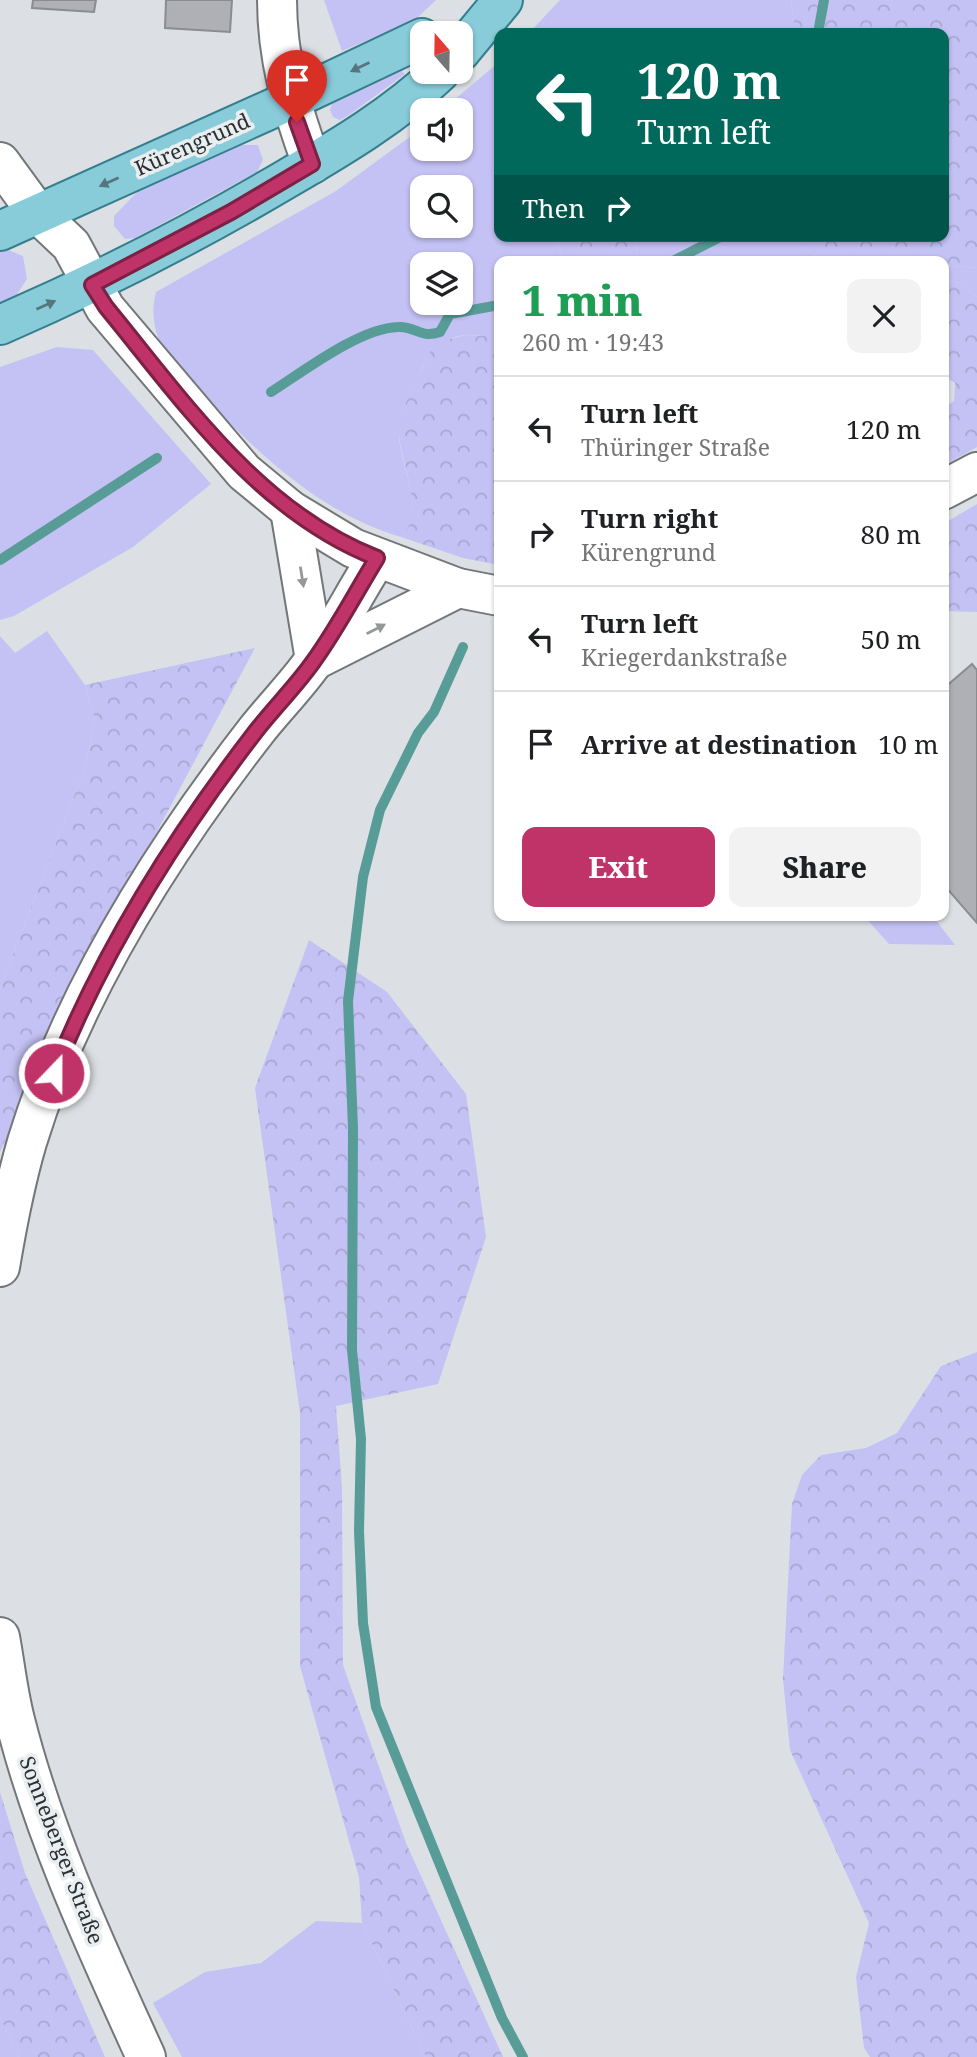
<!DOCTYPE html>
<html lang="en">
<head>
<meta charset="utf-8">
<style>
  body { margin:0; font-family:"Noto Serif",serif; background:#f2f2f2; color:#202124; height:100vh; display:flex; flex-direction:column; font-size:26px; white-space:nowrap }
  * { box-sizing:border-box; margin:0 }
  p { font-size:23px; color:#757577 }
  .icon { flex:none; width:38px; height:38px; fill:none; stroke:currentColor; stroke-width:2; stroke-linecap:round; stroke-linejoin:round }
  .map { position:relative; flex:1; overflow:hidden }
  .side { position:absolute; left:494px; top:256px; width:455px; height:665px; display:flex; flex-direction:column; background:#fff; border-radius:14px; box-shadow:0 2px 5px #0004 }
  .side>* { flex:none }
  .banner { position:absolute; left:494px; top:28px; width:455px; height:214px; border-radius:14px; box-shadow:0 2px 5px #0004; background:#00695c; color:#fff; overflow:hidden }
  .needle { width:46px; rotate:340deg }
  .buttons { position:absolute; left:410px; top:21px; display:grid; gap:14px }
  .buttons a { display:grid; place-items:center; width:63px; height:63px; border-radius:14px; background:#fff; box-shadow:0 2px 5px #0004; font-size:35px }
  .pin { position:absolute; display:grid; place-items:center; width:60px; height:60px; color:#fff; margin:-72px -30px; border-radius:50% 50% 50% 0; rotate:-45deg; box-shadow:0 0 7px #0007 }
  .pin .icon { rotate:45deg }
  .me { position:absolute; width:77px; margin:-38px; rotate:22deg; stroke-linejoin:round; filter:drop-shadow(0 0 5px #0008) }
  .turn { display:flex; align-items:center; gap:24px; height:147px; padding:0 28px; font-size:32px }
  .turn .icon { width:91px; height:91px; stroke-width:2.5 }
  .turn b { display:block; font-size:49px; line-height:60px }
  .then { display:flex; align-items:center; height:66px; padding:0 28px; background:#0003; gap:14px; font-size:26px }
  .round { display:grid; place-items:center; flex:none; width:74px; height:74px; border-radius:14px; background:#f2f2f2 }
  .overview { display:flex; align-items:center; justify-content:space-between; height:119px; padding:0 28px }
  h1 { font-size:42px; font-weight:800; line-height:52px; color:#1e9e55 }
  .primary-button { display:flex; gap:14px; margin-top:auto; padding:14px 28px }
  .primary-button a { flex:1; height:80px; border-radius:14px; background:#bf3368; color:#fff; font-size:28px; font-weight:800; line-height:80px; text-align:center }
  .primary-button a+a { background:#f2f2f2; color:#202124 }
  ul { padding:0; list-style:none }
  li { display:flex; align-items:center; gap:21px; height:105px; padding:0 28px; border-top:2px solid #e0e0e0 }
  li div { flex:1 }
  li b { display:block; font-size:26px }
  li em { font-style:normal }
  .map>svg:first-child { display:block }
</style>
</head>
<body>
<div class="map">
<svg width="977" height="2057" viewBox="0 0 977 2057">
  <defs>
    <pattern id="forest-crowns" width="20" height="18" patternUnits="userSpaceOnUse" patternTransform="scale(1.75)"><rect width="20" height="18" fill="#c4c1f4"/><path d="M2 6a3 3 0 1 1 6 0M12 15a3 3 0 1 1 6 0" fill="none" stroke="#a9a6d2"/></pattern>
  </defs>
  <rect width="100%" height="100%" fill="#dce0e4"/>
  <!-- green -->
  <g fill="#c4c1f4" fill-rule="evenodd">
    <polygon points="324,0 436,0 415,20 342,51"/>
    <polygon points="560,0 791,0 795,33 529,33"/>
    <path d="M499,62v174h56l8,25h-64v84c-12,-10 -24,-12 -40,-9 -23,5 -32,19 -39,39 -7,18 -20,33 -21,54 -2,34 30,80 2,108 -97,-29 -161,-104 -230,-174 -14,-22 -22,-45 -15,-71l180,-101 86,-63v21h38v-39h-18zM422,187h38v39h-38zM422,264h38v39h-38z"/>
    <polygon points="402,71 405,74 349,115 340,120 333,117 330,110 332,104"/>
    <polygon points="241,145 258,145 263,160 257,172 135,238 125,239 114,226 114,216 138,191"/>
    <polygon points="635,236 796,236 811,253 826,261 638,261"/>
    <polygon points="8,250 23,256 27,279 17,294 0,306 0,252"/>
    <polygon points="943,265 977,268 977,297 957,282 943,281"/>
    <polygon points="57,347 93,350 211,484 133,547 14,616 0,620 0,367"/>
    <polygon points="47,631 85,685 95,720 85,767 0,989 0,636 15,653"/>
    <polygon points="863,915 932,915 955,945 889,944"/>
    <polygon points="316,1921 362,1923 426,2057 182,2057 153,2003 205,1972 261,1963"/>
    <polygon points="0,2017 19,2057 0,2057"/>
  </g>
  <!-- forest -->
  <g fill="url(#forest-crowns)">
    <polygon points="791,0 977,0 977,268 943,265 943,261 826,261 811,253 797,239 796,236 943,236 943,33 795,33"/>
    <polygon points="555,236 635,236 638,261 563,261"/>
    <polygon points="943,281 957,282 977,297 977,447 943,466 943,408 954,401 955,383 943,375"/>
    <path d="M467,335l21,1 11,9v220l-36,-7 -62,-21c26,-26 -1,-73 -2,-104 -1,-21 12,-38 20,-56 14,-32 11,-35 48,-42z"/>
    <polygon points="977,504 977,612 943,611 943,524"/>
    <polygon points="255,648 91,955 0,1152 0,989 85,767 95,720 85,685"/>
    <polygon points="309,940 387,992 466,1094 486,1237 438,1384 336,1406 342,1488 343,1665 406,1843 503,2057 426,2057 362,1923 359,1877 300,1666 300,1413 255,1088"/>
    <polygon points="977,1352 977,2057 870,2057 864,2048 856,1977 869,1923 790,1750 783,1679 792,1504 802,1475 821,1455 866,1448 897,1433 941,1366"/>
    <polygon points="0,1792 25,1873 105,2057 19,2057 0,2017"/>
  </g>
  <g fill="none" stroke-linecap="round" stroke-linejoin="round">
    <!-- stream -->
    <g stroke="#589c97" stroke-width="10">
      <polyline points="818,33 824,0"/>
      <polyline points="673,261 722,236"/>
      <path d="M271,392c33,-21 89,-64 127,-65 18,-1 22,12 42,5l10,-18 49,-9"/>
      <polyline points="0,560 157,458"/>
      <polyline points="463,647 434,712 418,733 380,810 363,877 348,1001 353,1128 352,1350 361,1439 359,1531 363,1623 376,1707 502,2018 523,2057"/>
    </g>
  </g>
  <!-- building -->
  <g fill="#aeb0b5" stroke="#8a8c90" stroke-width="2">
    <polygon points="33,0 96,0 94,12 32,8"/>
    <polygon points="166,0 232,0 230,32 165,28"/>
    <polygon points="972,664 977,670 977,923 943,884 943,689"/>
  </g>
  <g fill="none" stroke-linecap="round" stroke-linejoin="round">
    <!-- minor casing -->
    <g stroke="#73777a" stroke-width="42">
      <g id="minor">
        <path d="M277,0c0,58 15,110 35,164"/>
        <polyline points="0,162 38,214 71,245 105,308 244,472 290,510 353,548 458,588 499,596"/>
        <polyline points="943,490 977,472"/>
        <polyline points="290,510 315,660"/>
        <polyline points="315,660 458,588"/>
        <path d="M0,1267c7,-42 15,-84 27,-125 45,-147 135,-290 229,-411 18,-23 40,-45 57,-69 24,-33 42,-70 64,-104"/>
        <path d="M0,1637c5,27 8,56 15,83 29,116 82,229 131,337"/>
      </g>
    </g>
    <!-- major casing -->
    <g stroke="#347e8d" stroke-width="42">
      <g id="major">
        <polyline points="460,52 503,0"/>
        <polyline points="0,231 289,101 422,38"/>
        <path d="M0,325c99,-43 195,-92 288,-147 53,-31 107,-63 152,-106"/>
      </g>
    </g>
    <!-- minor -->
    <use href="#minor" stroke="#fff" stroke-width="38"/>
    <!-- major -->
    <use href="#major" stroke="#88cbd9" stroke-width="38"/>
  </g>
  <!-- one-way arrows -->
  <defs><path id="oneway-solid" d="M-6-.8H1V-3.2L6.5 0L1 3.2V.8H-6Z" transform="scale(1.75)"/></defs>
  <g fill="#56757d">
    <use href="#oneway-solid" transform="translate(360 67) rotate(154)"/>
    <use href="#oneway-solid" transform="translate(109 182) rotate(156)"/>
    <use href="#oneway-solid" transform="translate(46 305) rotate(-24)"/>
  </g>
  <g fill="#969798">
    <use href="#oneway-solid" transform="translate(302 577) rotate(81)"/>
    <use href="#oneway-solid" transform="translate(376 629) rotate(-27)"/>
  </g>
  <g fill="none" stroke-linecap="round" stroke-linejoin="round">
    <!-- route casing -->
    <g stroke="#7c2144" stroke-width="18">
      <path id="route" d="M54,1073c49,-123 121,-237 202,-342 18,-23 40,-45 57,-69 24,-33 43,-70 64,-104 -118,-46 -193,-156 -271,-251l-14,-22 139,-73 81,-48 -15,-42"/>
    </g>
    <!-- route -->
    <use href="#route" stroke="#bf3368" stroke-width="12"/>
  </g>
  <g text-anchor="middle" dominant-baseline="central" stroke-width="7" stroke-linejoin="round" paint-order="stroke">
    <!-- street labels -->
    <g font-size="21" fill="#2e2f31" stroke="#e9eef1">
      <text transform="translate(192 144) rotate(-24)">Kürengrund</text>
      <text transform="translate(62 1850) rotate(69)">Sonneberger Straße</text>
    </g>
  </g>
</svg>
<div class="buttons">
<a><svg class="needle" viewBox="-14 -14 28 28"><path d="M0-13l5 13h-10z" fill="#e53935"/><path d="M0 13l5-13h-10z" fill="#757577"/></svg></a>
<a><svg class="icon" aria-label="sound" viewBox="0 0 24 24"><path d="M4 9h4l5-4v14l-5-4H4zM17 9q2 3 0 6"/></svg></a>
<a><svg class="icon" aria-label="search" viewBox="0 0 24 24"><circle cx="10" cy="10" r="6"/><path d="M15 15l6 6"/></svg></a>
<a><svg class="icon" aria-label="layers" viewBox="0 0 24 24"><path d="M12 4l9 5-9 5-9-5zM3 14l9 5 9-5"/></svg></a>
</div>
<div class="pin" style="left:297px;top:122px;background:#d93025"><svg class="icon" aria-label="arrive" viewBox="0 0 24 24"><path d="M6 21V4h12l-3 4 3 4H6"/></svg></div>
<svg class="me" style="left:54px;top:1073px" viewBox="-20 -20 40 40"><circle r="17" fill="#bf3368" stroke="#fff" stroke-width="3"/><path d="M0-11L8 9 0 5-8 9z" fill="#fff"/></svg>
<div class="banner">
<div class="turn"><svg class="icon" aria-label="left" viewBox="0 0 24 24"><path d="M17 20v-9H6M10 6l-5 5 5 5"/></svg><div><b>120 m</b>Turn left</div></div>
<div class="then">Then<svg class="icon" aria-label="right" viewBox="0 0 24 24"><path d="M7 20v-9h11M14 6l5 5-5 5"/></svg></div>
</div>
<section class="side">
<div class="overview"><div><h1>1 min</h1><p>260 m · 19:43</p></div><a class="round"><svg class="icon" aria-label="close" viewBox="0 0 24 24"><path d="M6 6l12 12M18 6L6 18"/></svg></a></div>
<ul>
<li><svg class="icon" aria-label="left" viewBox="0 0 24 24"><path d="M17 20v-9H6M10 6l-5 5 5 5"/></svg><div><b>Turn left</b><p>Thüringer Straße</p></div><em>120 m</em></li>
<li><svg class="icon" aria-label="right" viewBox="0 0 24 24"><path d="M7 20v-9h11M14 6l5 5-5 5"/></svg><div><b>Turn right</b><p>Kürengrund</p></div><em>80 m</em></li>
<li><svg class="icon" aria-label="left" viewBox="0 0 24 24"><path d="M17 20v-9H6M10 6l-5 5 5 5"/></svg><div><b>Turn left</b><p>Kriegerdankstraße</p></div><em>50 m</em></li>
<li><svg class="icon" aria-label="arrive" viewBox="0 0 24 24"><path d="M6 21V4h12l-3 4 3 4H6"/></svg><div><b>Arrive at destination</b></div><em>10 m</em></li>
</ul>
<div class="primary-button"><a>Exit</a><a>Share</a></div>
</section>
</div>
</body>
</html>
